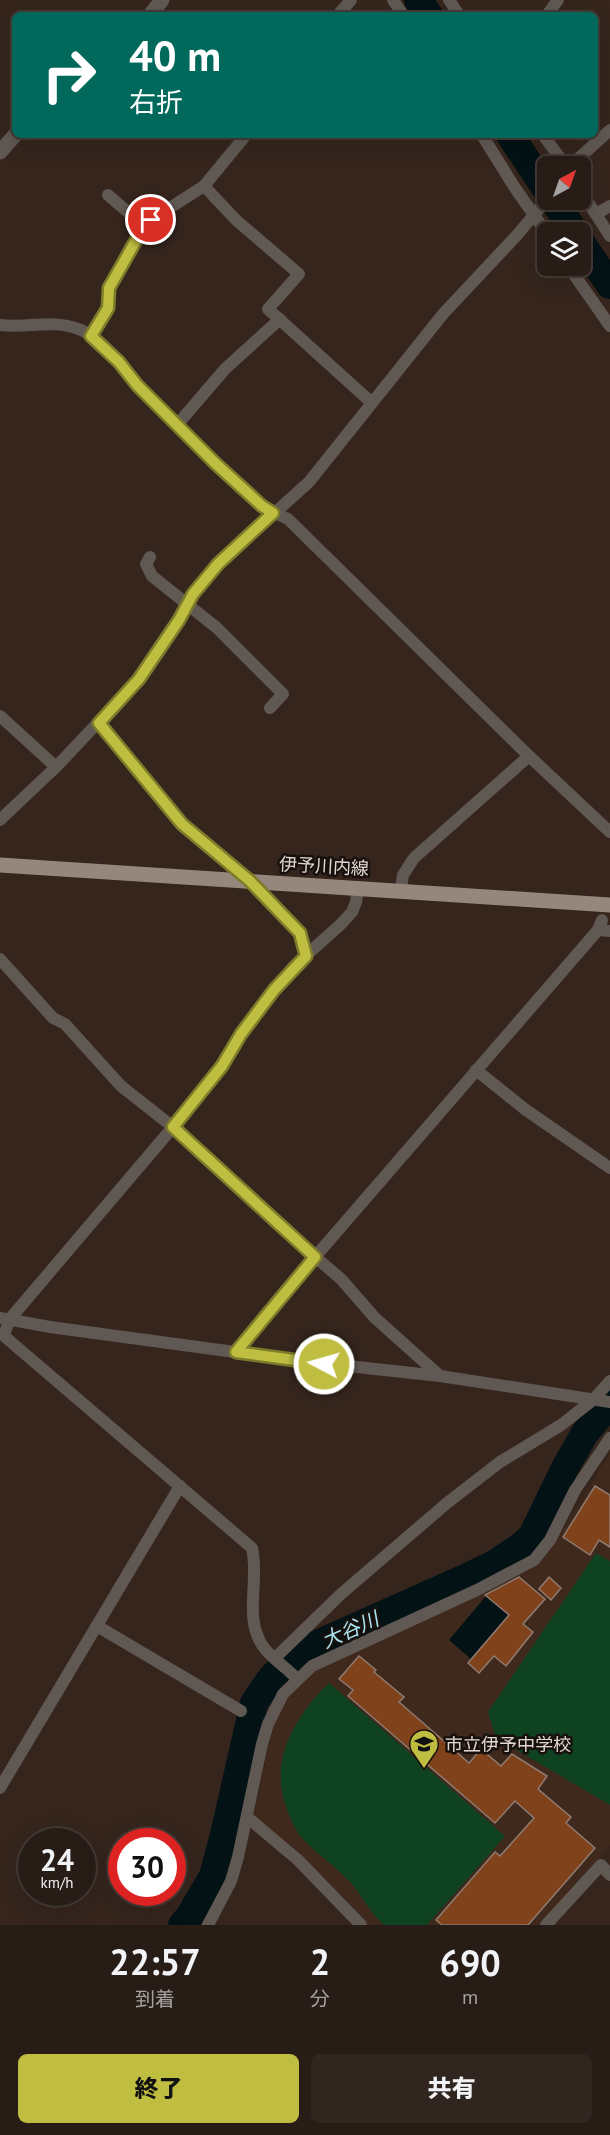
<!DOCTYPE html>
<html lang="ja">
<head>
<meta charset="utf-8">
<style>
  body { margin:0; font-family:"PT Sans","Noto Sans JP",sans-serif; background:#30251f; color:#f1f3f6; height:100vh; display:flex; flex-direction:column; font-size:22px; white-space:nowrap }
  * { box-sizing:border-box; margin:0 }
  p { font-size:20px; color:#a5a1a1 }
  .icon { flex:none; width:33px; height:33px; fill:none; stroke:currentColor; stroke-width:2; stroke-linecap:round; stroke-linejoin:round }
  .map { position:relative; height:1925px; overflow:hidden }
  .side { display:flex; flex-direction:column; background:#281c16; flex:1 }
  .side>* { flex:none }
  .banner { position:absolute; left:12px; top:12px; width:586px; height:126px; border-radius:9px; box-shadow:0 6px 24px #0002,0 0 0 2px #443a35; background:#00695c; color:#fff; overflow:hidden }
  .needle { width:39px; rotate:40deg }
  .buttons { position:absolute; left:537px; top:156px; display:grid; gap:12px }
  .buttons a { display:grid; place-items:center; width:54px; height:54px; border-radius:9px; background:#281c16; box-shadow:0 6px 24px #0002,0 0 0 2px #443a35; font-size:30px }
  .speed { position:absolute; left:18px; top:1828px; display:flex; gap:12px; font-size:30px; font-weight:700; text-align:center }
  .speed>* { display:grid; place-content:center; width:78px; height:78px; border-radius:50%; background:#281c16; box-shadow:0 6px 24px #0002,0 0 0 2px #443a35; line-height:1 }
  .speed small { font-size:15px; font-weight:400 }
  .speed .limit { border:9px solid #d22; background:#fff; color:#111 }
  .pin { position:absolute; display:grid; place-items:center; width:51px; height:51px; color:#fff; margin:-26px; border:3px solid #fff; border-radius:50%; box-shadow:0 2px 6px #0007 }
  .me { position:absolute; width:66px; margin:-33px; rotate:276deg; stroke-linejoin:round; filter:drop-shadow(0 0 4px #0008) }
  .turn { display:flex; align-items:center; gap:21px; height:126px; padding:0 18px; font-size:27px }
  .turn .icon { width:78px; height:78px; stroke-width:2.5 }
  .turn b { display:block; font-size:42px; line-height:51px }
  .eta { display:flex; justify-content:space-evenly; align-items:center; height:102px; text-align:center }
  .eta b { font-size:36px; font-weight:800; line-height:42px }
  .action { display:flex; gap:12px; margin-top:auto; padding:12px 18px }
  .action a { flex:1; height:69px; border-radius:9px; background:#bfbe41; color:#111; font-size:24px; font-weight:800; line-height:69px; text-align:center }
  .action a+a { background:#30251f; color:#f1f3f6 }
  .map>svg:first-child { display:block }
</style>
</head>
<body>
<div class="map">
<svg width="610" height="1925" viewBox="0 0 610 1925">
  <rect width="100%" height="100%" fill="#35251d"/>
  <!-- built -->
  <polygon fill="#3f291d" points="610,1453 610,1845 601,1857 538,1925 367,1925 346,1900 254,1816 270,1738 276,1718 296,1686 318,1669 536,1563 560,1535"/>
  <!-- green -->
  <g fill="#0f4220">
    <polygon points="596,1553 610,1561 610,1805 496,1738 488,1712"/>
    <path d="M329,1683l176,153 -78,89h-43c-13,-11 -22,-30 -34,-43 -15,-16 -33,-28 -48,-44 -8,-9 -12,-21 -16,-32 -17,-47 10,-91 43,-123z"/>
  </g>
  <!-- water -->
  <polygon fill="#021215" points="486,1596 509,1615 471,1659 449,1640"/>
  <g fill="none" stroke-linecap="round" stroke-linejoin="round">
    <!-- river -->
    <g stroke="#021215" stroke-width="28">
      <polyline points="418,0 429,15"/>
      <polyline points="510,135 548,192"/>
      <polyline points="553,200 575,232"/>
      <polyline points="580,241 610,285"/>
      <polyline points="182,1925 189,1917 213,1876 224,1835 254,1703 271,1678 297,1653 465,1578 496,1563 520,1547 532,1536 566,1466 585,1433 610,1404"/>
    </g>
  </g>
  <!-- building -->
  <g fill="#80421a" stroke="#8f7b71" stroke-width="1.5">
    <polygon points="595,1486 610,1495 610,1547 599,1540 590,1555 563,1537"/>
    <polygon points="519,1577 545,1599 523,1624 533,1632 506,1666 494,1656 479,1673 468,1663 509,1615 485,1595"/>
    <polygon points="549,1577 561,1588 551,1600 539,1589"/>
    <polygon points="359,1656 376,1670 374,1672 404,1697 399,1702 469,1763 481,1749 501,1766 512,1754 547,1776 538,1789 571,1817 566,1823 595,1848 528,1925 442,1925 436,1920 495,1852 500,1856 534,1818 515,1801 495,1823 348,1696 353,1690 339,1679"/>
  </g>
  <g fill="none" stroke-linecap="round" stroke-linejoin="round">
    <!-- minor -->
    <g stroke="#605853" stroke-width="12">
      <polyline points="393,0 403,15"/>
      <polyline points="449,0 459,15"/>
      <polyline points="338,15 351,0"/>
      <polyline points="547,15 558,0"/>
      <polyline points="482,135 515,188 548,235"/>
      <polyline points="543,135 566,166"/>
      <polyline points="572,166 579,158 610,130"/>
      <polyline points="204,186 236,220 299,274 268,309 372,403"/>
      <polyline points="580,190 610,236"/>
      <polyline points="108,195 145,227"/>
      <polyline points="596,214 610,206"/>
      <polyline points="568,266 610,326"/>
      <path d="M0,325c28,4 52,-7 81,5 23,9 39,35 55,53 13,17 30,31 45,46 30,30 68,74 107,90l241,237 81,76"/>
      <polyline points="91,336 108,308 109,288 143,228 151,220 204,186 246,135"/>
      <polyline points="177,425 225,369 280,319"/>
      <polyline points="150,557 146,564 152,576 217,628 283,694 270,708"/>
      <polyline points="0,716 56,767"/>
      <polyline points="99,723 182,824 250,881 300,933 306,956"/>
      <polyline points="0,820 56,767 139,679 179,620 193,594 218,564 309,482 443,314 518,234 548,198"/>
      <polyline points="401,890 403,875 414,858 529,756"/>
      <polyline points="598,930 610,931"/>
      <polyline points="0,959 53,1018 65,1024 121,1086 173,1127 277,1224 341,1279 375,1318 440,1376"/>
      <polyline points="476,1070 526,1110 610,1168"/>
      <polyline points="0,1318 50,1327 301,1361 440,1376 610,1402"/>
      <polyline points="236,1352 315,1257 598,930 602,920"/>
      <polyline points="97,1626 241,1711"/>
      <polyline points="275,1658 341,1594 447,1503 500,1462 561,1425 593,1400 610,1381"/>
      <path d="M297,1679c-10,-11 -23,-19 -32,-30 -23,-29 -5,-68 -13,-101l-248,-212 5,-16 164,-193 48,-61 20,-32 33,-44 19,-23 47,-42 12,-13 4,-10 2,-15"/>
      <polyline points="0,1788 180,1486"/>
      <polyline points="247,1817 298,1860 361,1925"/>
      <polyline points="208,1925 231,1881 238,1857 262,1744 268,1724 283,1694 312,1666 477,1590 534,1560 550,1540 575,1490 610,1438"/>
      <polyline points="546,1925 601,1865 610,1875"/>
    </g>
    <!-- tertiary -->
    <g stroke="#605853" stroke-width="15">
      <polyline points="150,15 162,0"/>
      <polyline points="0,152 15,135"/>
    </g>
    <!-- primary -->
    <polyline stroke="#96877c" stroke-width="15" points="0,865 610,905"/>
  </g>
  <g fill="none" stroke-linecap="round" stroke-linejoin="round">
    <!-- route casing -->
    <g stroke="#7c7c2a" stroke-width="15">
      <polyline id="route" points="151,220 143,228 109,288 108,308 91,336 119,362 137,385 215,463 262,506 273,513 218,564 193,594 179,620 139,679 99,723 182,824 250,881 300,933 306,956 274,990 241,1034 222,1066 173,1127 315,1257 236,1352 324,1364"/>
    </g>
    <!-- route -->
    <use href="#route" stroke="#bfbe41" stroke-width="10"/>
  </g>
  <!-- icons -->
  <defs>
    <g id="school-pin" transform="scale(1.5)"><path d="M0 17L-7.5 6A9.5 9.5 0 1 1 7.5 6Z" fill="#bfbe41" stroke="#17100c"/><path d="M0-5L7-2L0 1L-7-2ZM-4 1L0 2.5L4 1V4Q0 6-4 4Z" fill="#111"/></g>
  </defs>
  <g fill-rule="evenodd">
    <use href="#school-pin" x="424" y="1744"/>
  </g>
  <g text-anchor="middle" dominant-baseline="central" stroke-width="5" stroke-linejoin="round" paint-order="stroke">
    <!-- street labels -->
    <g font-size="18" fill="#e1d6d0" stroke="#17100c">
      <text transform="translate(324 866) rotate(3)">伊予川内線</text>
    </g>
    <!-- poi labels -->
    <g font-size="18" fill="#e1d6d0" stroke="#17100c" text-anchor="start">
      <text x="445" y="1744">市立伊予中学校</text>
    </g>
    <!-- water labels -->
    <g font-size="20" font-style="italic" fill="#abe6f3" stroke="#17100c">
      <text transform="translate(350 1630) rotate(-24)">大谷川</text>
    </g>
  </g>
</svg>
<div class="buttons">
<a><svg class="needle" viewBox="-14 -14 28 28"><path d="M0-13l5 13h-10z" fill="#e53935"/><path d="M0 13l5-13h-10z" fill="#a5a1a1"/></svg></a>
<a><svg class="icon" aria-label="layers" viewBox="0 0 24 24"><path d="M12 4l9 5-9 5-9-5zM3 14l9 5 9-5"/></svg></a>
</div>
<div class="speed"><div>24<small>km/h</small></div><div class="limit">30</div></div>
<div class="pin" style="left:151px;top:220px;background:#d93025"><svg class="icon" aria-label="arrive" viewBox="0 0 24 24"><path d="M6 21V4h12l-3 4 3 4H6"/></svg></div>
<svg class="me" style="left:324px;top:1364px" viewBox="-20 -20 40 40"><circle r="17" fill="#bfbe41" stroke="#fff" stroke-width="3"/><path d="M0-11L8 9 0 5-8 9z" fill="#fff"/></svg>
<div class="banner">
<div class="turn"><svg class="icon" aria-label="right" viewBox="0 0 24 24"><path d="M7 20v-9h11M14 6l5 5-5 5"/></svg><div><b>40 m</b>右折</div></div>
</div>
</div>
<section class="side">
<div class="eta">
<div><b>22:57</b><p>到着</p></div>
<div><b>2</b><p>分</p></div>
<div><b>690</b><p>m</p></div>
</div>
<div class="action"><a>終了</a><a>共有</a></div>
</section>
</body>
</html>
